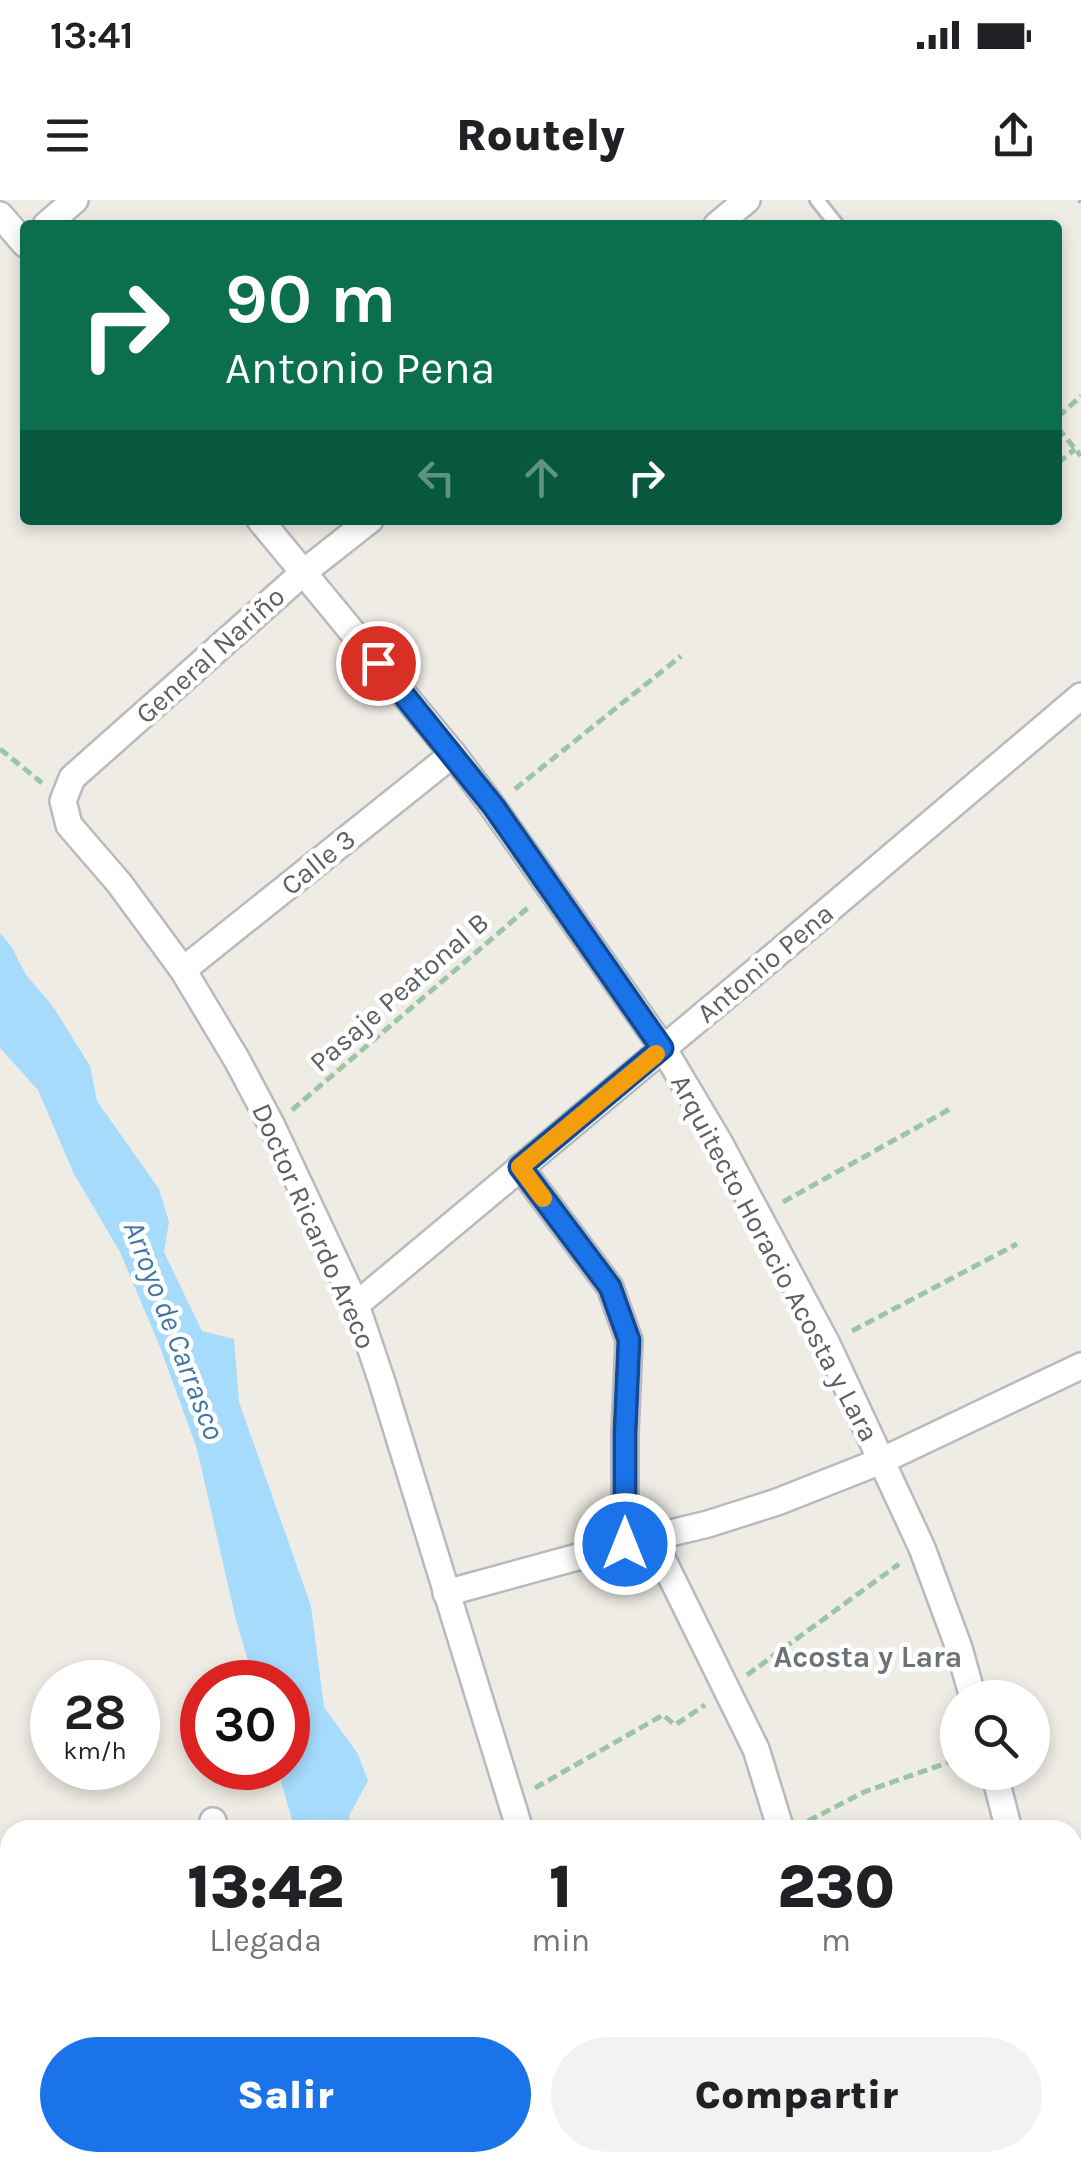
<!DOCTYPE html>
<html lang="es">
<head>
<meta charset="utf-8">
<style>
  body { margin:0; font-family:Karla,sans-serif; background:#f2f2f2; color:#202124; height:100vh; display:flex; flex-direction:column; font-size:38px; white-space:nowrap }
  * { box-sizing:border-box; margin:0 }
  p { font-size:32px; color:#757577 }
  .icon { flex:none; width:55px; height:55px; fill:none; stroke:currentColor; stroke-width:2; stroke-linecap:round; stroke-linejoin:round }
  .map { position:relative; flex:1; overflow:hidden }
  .sheet { position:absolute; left:0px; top:1620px; width:1082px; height:352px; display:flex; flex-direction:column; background:#fff; border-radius:30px 30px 0 0; box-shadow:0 5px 15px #0003 }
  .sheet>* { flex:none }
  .guide { position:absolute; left:20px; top:20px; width:1042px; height:305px; border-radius:10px; box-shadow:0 5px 15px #0003; background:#0b6e4f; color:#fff; overflow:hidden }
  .buttons { position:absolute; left:940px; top:1480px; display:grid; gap:20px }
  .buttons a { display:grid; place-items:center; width:110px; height:110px; border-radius:50%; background:#fff; box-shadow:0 5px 15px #0003; font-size:50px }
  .speed { position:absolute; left:30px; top:1460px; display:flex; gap:20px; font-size:50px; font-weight:700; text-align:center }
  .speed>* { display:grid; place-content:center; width:130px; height:130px; border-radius:50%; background:#fff; box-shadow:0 5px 15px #0003; line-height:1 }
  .speed small { font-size:25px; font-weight:400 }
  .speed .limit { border:15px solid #d22; background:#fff; color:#111 }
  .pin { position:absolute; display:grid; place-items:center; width:85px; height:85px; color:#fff; margin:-42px; border:5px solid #fff; border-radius:50%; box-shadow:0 2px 10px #0007 }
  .me { position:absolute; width:110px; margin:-55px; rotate:0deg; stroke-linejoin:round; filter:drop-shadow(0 0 8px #0008) }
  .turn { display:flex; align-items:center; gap:35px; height:210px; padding:0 40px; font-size:45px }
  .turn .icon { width:130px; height:130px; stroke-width:2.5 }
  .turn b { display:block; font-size:70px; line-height:85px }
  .lanes { display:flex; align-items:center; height:95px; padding:0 40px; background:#0003; justify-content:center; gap:50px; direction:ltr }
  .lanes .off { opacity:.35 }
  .eta { display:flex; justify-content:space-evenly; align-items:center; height:170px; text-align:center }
  .eta b { font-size:60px; font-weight:800; line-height:70px }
  .button { display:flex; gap:20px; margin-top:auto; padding:20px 40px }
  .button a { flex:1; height:115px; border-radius:60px; background:#1a73e8; color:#fff; font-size:40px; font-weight:800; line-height:115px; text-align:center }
  .button a+a { background:#f2f2f2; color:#202124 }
  .status { display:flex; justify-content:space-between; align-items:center; height:70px; padding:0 50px; background:#fff; direction:ltr }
  .status svg { height:28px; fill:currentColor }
  header { display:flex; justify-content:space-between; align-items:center; height:130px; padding:0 40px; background:#fff; font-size:45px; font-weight:800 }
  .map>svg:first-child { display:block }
</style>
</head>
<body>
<div class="status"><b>13:41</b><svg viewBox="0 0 49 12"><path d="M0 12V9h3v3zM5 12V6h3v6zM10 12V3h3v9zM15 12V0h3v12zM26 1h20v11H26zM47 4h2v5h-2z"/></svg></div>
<header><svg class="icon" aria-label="menu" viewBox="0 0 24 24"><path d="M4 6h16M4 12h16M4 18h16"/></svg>Routely<svg class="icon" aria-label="share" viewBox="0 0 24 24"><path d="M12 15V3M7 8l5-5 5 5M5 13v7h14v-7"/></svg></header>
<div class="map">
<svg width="1081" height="1971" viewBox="0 0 1081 1971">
  <rect width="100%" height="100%" fill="#eeece4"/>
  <!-- water -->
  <polygon fill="#a7dbfc" points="0,733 11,746 26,775 52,805 90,866 97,901 159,989 169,1022 164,1052 202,1131 234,1139 239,1202 311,1406 324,1507 358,1554 368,1581 349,1616 353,1630 295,1630 277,1568 288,1568 288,1482 254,1482 235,1416 197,1249 160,1147 120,1052 74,974 38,890 0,848"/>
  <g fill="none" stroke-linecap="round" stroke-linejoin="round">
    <!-- service casing -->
    <g stroke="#b7babe" stroke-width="18">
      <polyline id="service" points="817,0 837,25"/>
    </g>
    <!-- minor casing -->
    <g stroke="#b7babe" stroke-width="30">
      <g id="minor">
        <polyline points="0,15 25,44"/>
        <polyline points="46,25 75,0"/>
        <polyline points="717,25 747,0"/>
        <polyline points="260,320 453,554 493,607 663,848 719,942 827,1144 922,1348 959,1448 973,1498"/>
        <polyline points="370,320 304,372 72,578 63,601 69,625 119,683 183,770 237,860 272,926 356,1105 382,1182 520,1630"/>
        <polyline points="183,770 453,554"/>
        <polyline points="520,967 610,1087 629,1140 625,1233 625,1344"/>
        <polyline points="356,1105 780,751 1081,496"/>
        <polyline points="652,1338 756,1549 781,1630"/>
        <polyline points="446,1393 625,1344 708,1324 777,1302 881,1261 1081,1166"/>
        <polyline points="994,1572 1009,1630"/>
        <polyline points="213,1621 214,1630"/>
        <polyline points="1072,1738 1081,1736"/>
        <polyline points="1072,1873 1081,1907"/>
        <polyline points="288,1962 291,1971"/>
        <polyline points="624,1962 626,1971"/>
        <polyline points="875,1962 880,1971"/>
      </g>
    </g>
    <!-- path -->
    <g stroke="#9bc5a5" stroke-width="5" stroke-dasharray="10 5" stroke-linecap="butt">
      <polyline points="1079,0 1081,2"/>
      <polyline points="1058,217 1081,196"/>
      <polyline points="1058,228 1081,256"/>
      <polyline points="1058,263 1075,249"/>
      <polyline points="0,549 42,583"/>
      <polyline points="515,589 681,456"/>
      <polyline points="292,910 530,706"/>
      <polyline points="783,1002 950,909"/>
      <polyline points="852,1131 1017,1044"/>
      <polyline points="747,1475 899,1364"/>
      <polyline points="535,1588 663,1515 675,1525 705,1505"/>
      <polyline points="808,1621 864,1592 958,1559"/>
    </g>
    <!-- service -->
    <use href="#service" stroke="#fff" stroke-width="12"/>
    <!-- minor -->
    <use href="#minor" stroke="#fff" stroke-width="25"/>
  </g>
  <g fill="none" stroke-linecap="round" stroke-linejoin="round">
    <!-- route casing -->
    <g stroke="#114b97" stroke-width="25">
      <polyline id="route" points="378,463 494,607 662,848 520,967 610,1087 629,1140 625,1233 625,1344"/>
    </g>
    <!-- route -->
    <use href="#route" stroke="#1a73e8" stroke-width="18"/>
    <!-- slow -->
    <polyline stroke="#f59e0b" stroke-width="18" points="543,998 520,967 656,854"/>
  </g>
  <g text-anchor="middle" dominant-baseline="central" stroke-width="9" stroke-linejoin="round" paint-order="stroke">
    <!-- street labels -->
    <g font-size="28" fill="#5c6064" stroke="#fff">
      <text transform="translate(210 455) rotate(-42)">General Nariño</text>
      <text transform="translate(318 662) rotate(-39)">Calle 3</text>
      <text transform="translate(765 763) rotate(-40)">Antonio Pena</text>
      <text transform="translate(399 792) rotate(-41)">Pasaje Peatonal B</text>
      <text transform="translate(314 1026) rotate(66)">Doctor Ricardo Areco</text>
      <text transform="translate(775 1058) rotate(62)">Arquitecto Horacio Acosta y Lara</text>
    </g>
    <!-- water labels -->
    <g font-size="30" font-style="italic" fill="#4176a5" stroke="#fff">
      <text transform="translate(174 1130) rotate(69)">Arroyo de Carrasco</text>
    </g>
    <!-- neighbourhood labels -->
    <g font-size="30" font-weight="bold" fill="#6d7276" stroke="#fff">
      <text x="868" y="1457">Acosta y Lara</text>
    </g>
  </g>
</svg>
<div class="buttons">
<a><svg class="icon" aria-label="search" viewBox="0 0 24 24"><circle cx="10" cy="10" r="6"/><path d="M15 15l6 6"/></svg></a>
</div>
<div class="speed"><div>28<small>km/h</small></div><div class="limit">30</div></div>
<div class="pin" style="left:378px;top:463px;background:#d93025"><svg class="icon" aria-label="arrive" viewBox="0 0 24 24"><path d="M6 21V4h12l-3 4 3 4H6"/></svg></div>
<svg class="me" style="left:625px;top:1344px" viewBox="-20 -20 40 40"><circle r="17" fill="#1a73e8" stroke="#fff" stroke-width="3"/><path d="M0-11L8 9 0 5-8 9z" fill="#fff"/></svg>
<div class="guide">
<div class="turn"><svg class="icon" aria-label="right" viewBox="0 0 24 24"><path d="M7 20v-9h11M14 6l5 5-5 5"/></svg><div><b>90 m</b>Antonio Pena</div></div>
<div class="lanes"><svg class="icon off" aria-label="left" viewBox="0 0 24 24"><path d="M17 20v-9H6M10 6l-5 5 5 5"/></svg><svg class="icon off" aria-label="ahead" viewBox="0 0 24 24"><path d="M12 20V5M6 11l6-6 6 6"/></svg><svg class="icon" aria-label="right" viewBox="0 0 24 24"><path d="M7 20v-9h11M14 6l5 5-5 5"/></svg></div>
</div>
<section class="sheet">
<div class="eta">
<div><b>13:42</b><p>Llegada</p></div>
<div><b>1</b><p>min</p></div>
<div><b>230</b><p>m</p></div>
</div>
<div class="button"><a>Salir</a><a>Compartir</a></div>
</section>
</div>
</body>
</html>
